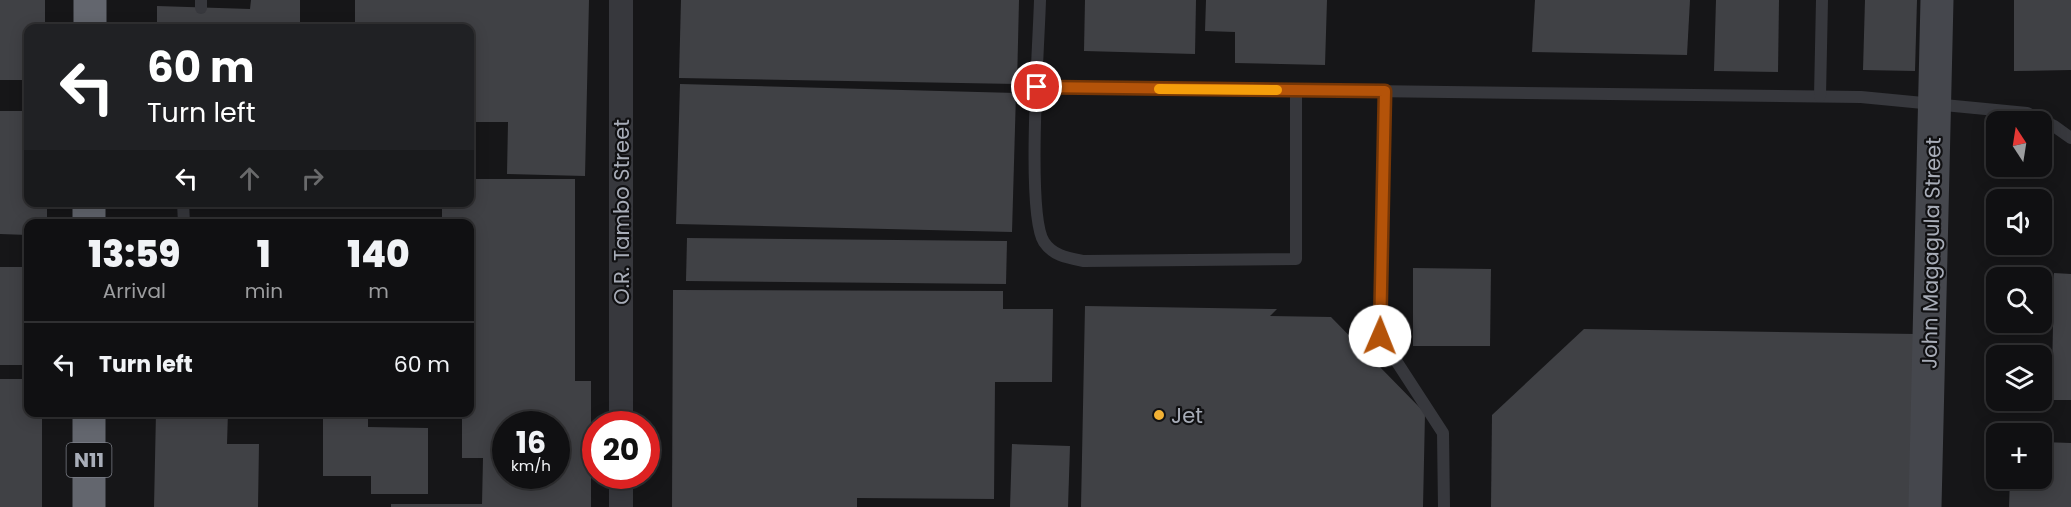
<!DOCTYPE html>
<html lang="en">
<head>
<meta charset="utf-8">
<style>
  body { margin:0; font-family:Poppins,sans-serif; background:#19191b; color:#f1f3f6; height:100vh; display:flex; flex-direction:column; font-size:22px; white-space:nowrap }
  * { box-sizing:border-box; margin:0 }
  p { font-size:20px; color:#9c9d9f }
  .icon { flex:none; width:33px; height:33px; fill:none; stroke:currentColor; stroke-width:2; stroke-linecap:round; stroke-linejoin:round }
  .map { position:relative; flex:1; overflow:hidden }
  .details { position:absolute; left:24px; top:219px; width:450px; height:198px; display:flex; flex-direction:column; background:#101012; border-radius:12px; box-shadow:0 3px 15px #0003,0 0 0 2px #303032 }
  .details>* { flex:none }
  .top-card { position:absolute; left:24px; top:24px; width:450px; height:183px; border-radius:12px; box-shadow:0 3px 15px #0003,0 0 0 2px #303032; background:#202124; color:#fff; overflow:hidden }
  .needle { width:39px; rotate:348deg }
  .buttons { position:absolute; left:1986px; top:111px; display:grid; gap:12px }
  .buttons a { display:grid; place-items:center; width:66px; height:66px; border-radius:12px; background:#101012; box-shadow:0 3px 15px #0003,0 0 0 2px #303032; font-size:30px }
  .speed { position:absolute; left:492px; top:411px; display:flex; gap:12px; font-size:30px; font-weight:700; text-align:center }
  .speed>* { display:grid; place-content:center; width:78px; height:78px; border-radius:50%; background:#101012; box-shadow:0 3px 15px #0003,0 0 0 2px #303032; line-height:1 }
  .speed small { font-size:15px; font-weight:400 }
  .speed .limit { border:9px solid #d22; background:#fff; color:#111 }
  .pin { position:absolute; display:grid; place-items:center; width:51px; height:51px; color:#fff; margin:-26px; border:3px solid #fff; border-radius:50%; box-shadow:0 2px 6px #0007 }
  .me { position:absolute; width:66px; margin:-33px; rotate:1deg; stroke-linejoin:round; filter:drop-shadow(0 0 4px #0008) }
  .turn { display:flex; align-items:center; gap:21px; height:126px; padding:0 24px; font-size:27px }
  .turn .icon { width:78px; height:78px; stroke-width:2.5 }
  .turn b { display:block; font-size:42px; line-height:51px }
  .lanes { display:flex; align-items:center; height:57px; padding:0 24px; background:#0003; justify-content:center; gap:30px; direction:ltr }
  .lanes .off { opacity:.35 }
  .eta { display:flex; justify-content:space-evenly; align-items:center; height:102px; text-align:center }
  .eta b { font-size:36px; font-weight:800; line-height:42px }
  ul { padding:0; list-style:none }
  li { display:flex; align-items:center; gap:18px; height:84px; padding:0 24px; border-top:2px solid #303032 }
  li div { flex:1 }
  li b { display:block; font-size:22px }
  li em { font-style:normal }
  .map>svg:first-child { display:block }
</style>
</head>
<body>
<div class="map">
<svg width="2071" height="507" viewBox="0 0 2071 507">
  <rect width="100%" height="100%" fill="#161618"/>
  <!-- building -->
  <g fill="#404145" fill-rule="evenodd">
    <polygon points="0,0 45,0 45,28 28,28 28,80 0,80"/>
    <polygon points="251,0 300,0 300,28 157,28 157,6 250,9"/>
    <polygon points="355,0 589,0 585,176 507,174 508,122 470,122 470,28 355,28"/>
    <polygon points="681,0 1019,0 1017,84 679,78"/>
    <polygon points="1085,0 1196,0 1195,54 1084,51"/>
    <polygon points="1206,0 1327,0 1325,65 1235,63 1235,32 1205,31"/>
    <polygon points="1535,0 1690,0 1687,55 1532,52"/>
    <polygon points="1716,0 1779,0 1778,72 1714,71"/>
    <polygon points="1865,0 1917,0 1915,71 1863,70"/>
    <polygon points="2014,0 2071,0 2071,70 2014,71"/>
    <polygon points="680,84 1016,93 1012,232 676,224"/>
    <polygon points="0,111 28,111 28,202 47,202 47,224 28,224 28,235 0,234"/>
    <path d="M470,179h105v202h16v126h-200v-3h91l1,-46h-21v-41h-28v-5h36v-188h-28v-22h28zM506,424h50v52h-50z"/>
    <polygon points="238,219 289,220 289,224 237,224"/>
    <polygon points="687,238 1007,241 1006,284 686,281"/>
    <rect x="0" y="267" width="28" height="98"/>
    <polygon points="1413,268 1491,269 1490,346 1413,346"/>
    <polygon points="2054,273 2071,274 2071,400 2042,400 2042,375 2052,375"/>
    <polygon points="673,290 1003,291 1003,309 1053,309 1052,382 995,382 994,499 857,498 857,507 672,507"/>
    <polygon points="1085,306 1277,309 1270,316 1331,317 1425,413 1423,507 1081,507"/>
    <polygon points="1584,329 1916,334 1913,507 1491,507 1492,415"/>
    <polygon points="0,379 28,379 28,412 42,412 42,507 0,507"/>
    <polygon points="156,412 228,412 227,444 259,444 258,507 154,507"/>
    <polygon points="323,412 368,412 368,427 428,428 428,494 371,494 371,476 323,476"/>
    <polygon points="2042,442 2071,443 2071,507 2009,507 2010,478 2042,478"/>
    <polygon points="1012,444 1070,446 1068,507 1010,507"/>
  </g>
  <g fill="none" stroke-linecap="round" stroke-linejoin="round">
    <!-- lane -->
    <g stroke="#37383d" stroke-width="12">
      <polyline points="201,0 201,8"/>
      <path d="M1040,0c-1,41 -14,215 4,242 9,14 25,16 40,19l212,-2v-168"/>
      <polyline points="1037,87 1861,97 2027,113 2054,126 2071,138"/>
      <polyline points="1385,91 1380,336 1443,433 1444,507"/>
      <polyline points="1820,96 1822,0"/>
      <polyline points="183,202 184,224"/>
    </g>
    <!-- street -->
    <g stroke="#37383d" stroke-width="24">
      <polyline points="621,0 621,424"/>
      <polyline points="621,476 621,507"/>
    </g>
    <!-- secondary -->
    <polyline stroke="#45474d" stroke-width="33" points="1925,507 1937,0"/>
    <!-- highway -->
    <g stroke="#63666e" stroke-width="33">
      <polyline points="90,28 90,0"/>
      <polyline points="89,224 89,202"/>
      <polyline points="89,507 89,412"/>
    </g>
  </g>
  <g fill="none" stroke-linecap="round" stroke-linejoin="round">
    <!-- route casing -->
    <g stroke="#753606" stroke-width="15">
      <polyline id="route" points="1037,87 1385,91 1380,336"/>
    </g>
    <!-- route -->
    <use href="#route" stroke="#b45309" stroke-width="10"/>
    <!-- slow -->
    <polyline stroke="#f59e0b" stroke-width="10" points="1159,89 1277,90"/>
  </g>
  <!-- markers -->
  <circle fill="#f2b134" stroke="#111113" stroke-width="2" cx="1159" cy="415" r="6"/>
  <g text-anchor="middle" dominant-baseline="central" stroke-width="4.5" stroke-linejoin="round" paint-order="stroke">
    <!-- shield labels -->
    <rect fill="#111113" stroke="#7b7e86" stroke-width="1.5" x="66.5" y="443" width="45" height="34" rx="4.5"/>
    <g font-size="20" font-weight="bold" fill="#a8adb8">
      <text x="89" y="460">N11</text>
    </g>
    <!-- street labels -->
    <g font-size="21" fill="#a8adb8" stroke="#111113">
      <text transform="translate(621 212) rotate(-90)">O.R. Tambo Street</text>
      <text transform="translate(1931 253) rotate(-89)">John Magagula Street</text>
    </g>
    <!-- poi labels -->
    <g font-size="21" fill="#a8adb8" stroke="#111113" text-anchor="start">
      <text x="1171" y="415">Jet</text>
    </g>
  </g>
</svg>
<div class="buttons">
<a><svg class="needle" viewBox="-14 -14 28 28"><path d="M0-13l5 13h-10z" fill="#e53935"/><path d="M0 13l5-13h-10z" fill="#9c9d9f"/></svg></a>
<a><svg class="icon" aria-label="sound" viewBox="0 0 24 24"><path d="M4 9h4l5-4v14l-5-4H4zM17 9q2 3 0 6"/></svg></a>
<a><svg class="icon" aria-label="search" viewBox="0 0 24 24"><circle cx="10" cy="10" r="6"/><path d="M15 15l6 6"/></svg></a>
<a><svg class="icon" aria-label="layers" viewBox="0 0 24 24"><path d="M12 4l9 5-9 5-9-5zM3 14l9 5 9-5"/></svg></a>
<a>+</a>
</div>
<div class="speed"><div>16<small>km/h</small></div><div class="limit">20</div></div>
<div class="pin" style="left:1037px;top:87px;background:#d93025"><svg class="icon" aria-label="arrive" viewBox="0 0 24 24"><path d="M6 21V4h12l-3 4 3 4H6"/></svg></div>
<svg class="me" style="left:1380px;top:336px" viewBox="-20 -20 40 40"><circle r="19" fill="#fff"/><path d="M0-13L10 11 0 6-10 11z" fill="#b45309"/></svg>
<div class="top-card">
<div class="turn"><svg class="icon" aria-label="left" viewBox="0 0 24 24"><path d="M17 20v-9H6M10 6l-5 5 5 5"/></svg><div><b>60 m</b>Turn left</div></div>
<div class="lanes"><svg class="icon" aria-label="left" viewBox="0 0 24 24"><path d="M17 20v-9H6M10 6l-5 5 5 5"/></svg><svg class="icon off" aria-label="ahead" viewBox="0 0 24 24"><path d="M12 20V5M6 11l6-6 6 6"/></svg><svg class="icon off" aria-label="right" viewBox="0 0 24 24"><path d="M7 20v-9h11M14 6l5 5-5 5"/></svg></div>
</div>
<section class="details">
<div class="eta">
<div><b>13:59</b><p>Arrival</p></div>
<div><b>1</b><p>min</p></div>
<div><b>140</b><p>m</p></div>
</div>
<ul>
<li><svg class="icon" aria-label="left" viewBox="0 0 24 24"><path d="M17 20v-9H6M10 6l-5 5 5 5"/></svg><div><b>Turn left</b></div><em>60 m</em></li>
</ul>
</section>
</div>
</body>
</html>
